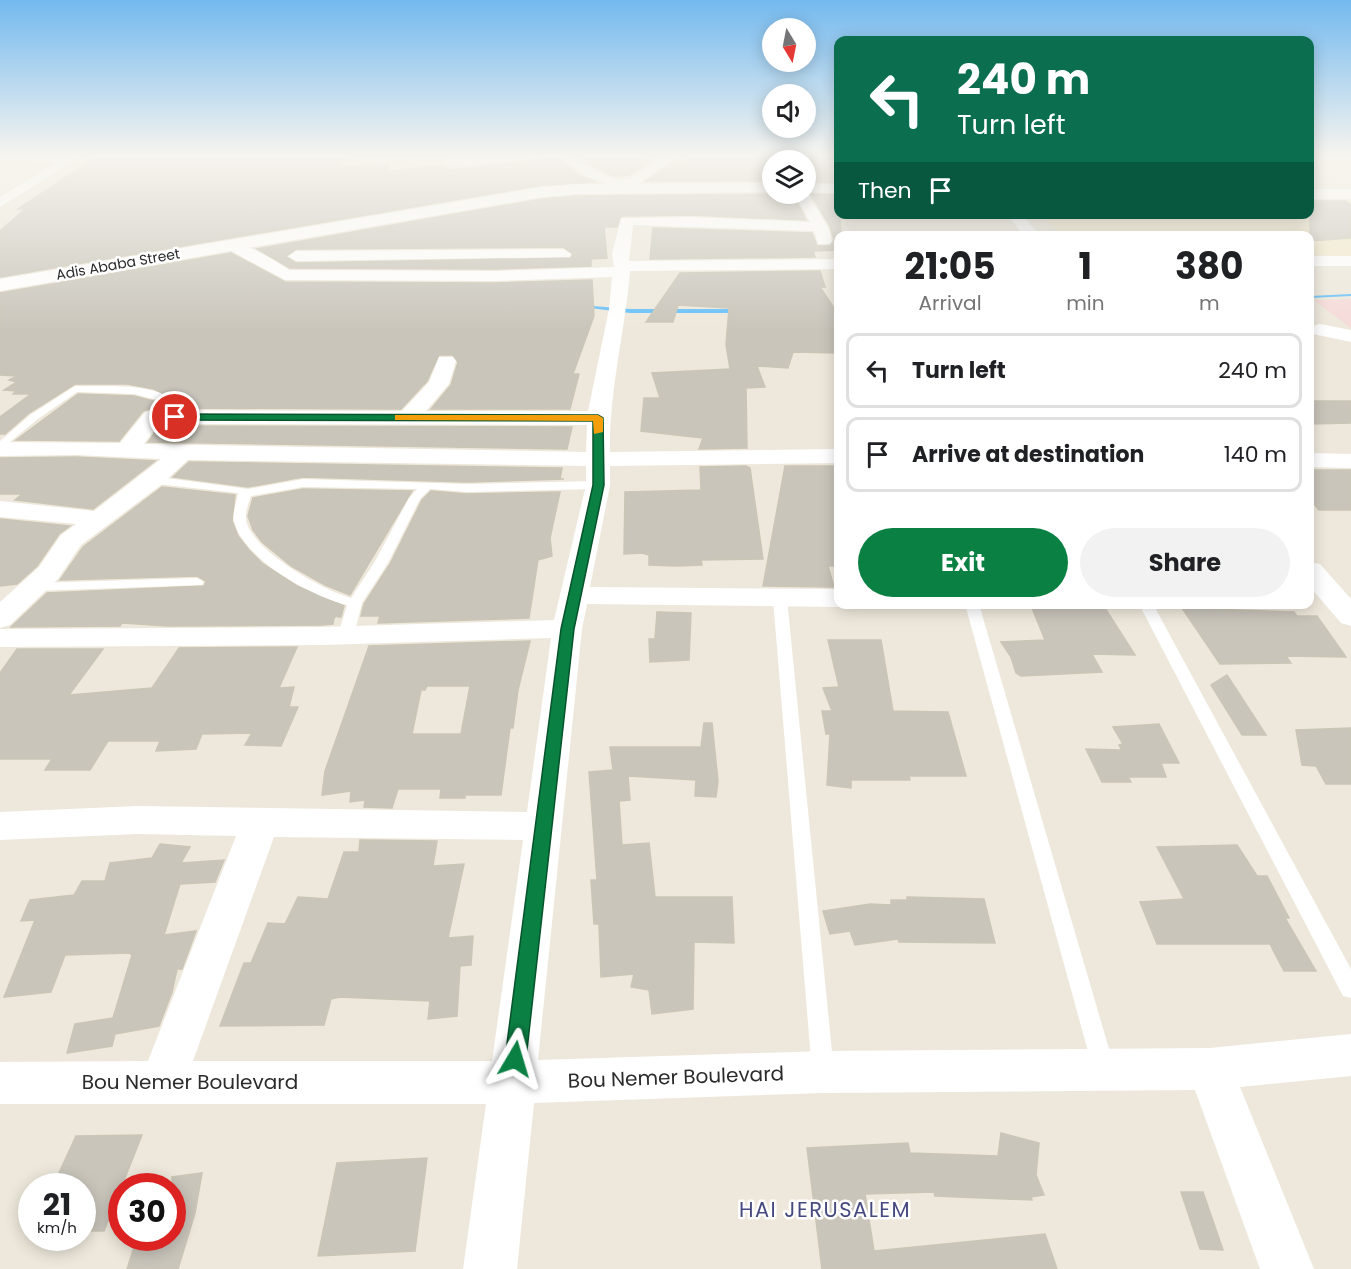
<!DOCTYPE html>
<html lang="en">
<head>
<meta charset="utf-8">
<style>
  body { margin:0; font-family:Poppins,sans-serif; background:#f2f2f2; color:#202124; height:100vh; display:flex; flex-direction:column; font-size:22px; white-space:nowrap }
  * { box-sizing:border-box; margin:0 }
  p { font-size:20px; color:#757577 }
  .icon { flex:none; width:33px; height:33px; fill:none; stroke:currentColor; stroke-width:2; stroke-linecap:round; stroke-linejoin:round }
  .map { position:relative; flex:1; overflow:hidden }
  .details { position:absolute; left:834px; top:231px; width:480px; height:378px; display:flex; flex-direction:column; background:#fff; border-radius:12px; box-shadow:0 3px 15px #0003 }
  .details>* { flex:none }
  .hud { position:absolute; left:834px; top:36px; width:480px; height:183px; border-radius:12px; box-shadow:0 3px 15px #0003; background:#0b6e4f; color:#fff; overflow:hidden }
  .needle { width:39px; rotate:170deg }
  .buttons { position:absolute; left:762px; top:18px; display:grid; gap:12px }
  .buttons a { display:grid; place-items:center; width:54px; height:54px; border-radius:50%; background:#fff; box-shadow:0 3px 15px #0003; font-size:30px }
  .speed { position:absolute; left:18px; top:1173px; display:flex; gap:12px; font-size:30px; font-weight:700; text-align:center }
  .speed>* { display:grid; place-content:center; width:78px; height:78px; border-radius:50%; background:#fff; box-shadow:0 3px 15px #0003; line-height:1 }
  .speed small { font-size:15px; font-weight:400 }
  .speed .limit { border:9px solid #d22; background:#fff; color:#111 }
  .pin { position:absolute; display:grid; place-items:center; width:51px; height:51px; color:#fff; margin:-26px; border:3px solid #fff; border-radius:50%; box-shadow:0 2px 6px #0007 }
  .me { position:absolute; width:66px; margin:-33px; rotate:7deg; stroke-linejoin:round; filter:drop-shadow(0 0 4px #0008) }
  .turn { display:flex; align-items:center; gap:21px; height:126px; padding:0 24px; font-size:27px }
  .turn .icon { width:78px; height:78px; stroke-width:2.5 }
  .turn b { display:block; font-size:42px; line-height:51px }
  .then { display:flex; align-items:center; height:57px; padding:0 24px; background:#0003; gap:12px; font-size:22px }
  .eta { display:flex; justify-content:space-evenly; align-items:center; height:102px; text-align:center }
  .eta b { font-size:36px; font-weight:700; line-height:42px }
  .action { display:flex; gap:12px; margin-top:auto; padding:12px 24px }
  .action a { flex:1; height:69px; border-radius:36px; background:#0b8043; color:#fff; font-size:24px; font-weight:700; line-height:69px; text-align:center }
  .action a+a { background:#f2f2f2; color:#202124 }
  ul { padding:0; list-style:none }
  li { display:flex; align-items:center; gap:18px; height:75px; margin:0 12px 9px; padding:0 12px; border:3px solid #e0e0e0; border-radius:12px }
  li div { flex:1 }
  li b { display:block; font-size:22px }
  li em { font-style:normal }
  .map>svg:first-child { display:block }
</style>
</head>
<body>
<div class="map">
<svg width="1351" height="1269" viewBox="0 0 1351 1269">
  <rect width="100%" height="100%" fill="#eee8dc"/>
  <!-- education -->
  <polygon fill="#f1e9c9" points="1310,201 1351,201 1351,256 1310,255 1310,236 1060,235 1042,215 1310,214"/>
  <!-- medical -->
  <polygon fill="#f5dad8" points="1351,299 1351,328 1314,300"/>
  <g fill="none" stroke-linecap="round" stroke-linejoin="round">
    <!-- stream -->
    <g fill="#65c0f9" fill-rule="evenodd">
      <polygon points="1351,294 1351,296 1310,298 1310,296"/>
      <polygon points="580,305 630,309 740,309 743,311 740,313 630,313 582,307 580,307"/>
    </g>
  </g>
  <!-- building -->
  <g fill="#c9c5bb" stroke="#cac5b5" stroke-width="1.5" fill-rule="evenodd">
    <polygon points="221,154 345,155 342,158 346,158 338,167 389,164 388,171 442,165 450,170 558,158 581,176 596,182 542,185 0,277 0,231 25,209 18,209 99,155"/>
    <polygon points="588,154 632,154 632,159 651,161 629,175 613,176 588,163"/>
    <polygon points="691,154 824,154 825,158 829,158 833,173 838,172 838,183 806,181 806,160 772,160 772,181 646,181 672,163 693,161"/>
    <path d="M793,194l13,26 -115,-5 -70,1 -4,11h-13l3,31 -16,1v7l-97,3 -204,-1 -33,-19 285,-50 35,-3zM563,247l10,7 -2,4 -275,5 -10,-6 10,-8z"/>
    <polygon points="811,194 838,195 841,234 838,234 838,250 813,251 815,257 650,259 653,228 812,233 817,246 830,246 834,240 830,226"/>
    <polygon points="1310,201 1345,201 1351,205 1351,238 1310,241"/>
    <polygon points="231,253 285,282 494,283 592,280 594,316 573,374 579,374 570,409 431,409 451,385 458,362 453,355 439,355 427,381 401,409 169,408 173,399 154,389 127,384 75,384 29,413 5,434 0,434 0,417 31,394 13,394 16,391 4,390 17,382 9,380 17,376 0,375 0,293"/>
    <polygon points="820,271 825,287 820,287 838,314 838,353 793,352 788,368 757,366 765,387 746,388 747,448 699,449 703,438 641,431 644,398 660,398 652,373 730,369 726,345 729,308 678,305 673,322 646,322 680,273"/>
    <polygon points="78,394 134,396 157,402 152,408 143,411 119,441 16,440"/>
    <polygon points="1310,401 1351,401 1351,423 1310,424"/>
    <polygon points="160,426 572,427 567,449 148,442"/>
    <polygon points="76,457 155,461 93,509 15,500 22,494 0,494 0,458"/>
    <polygon points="189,462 562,468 560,479 564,479 467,482 303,477 248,487 173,477"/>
    <polygon points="746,466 750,468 763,559 701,560 702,565 677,566 649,565 649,555 642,553 624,554 625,492 701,490 700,467"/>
    <polygon points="785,466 838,466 838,566 828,566 834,587 763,586"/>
    <polygon points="1310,470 1351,470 1351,510 1319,510 1310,499"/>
    <polygon points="162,487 235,495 232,521 238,536 249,550 263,564 297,586 344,606 341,617 338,617 338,615 334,618 333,624 321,625 168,626 122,623 120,626 11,627 47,593 204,586 206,581 197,576 60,580 83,547"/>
    <polygon points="303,489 412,491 350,595 325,585 291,566 262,542 253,530 248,516 253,498"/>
    <polygon points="431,491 467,494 560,492 550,538 552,556 538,560 529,618 378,623 380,616 361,616 364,604 390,564 422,500"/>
    <polygon points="0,519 70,526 59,534 37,566 17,584 0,586"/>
    <polygon points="1032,608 1105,608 1135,655 1092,654 1102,672 1021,676 1016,673 1011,657 1001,642 1045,640"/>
    <polygon points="1182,608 1294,612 1297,616 1317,616 1346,657 1286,656 1291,663 1220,664"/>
    <polygon points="657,612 691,613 689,660 650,662 649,639 655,639"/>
    <polygon points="828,640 881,640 893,711 948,712 966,776 909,776 910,780 851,780 851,788 827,785 830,734 826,734 822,711 832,711 823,688 839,687"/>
    <path d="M530,641l-12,49 -5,38h-3l-9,67h-36v3h-25l1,-9h-43l-6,19 -28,-1 1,-7 -15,2 1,-11 -29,4 3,-24 44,-125zM427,686h43l-9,48h-49l9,-44h4z"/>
    <polygon points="297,647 279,688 294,687 289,707 298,707 281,746 245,745 252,733 202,734 196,749 156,751 160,741 108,741 90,770 45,770 52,759 0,759 0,673 17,649 103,649 69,695 152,688 179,648"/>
    <polygon points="1227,675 1266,735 1242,735 1211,685"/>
    <polygon points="704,723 712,723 718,781 716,797 695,796 696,780 628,776 630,800 619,801 622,845 649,843 655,897 732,897 734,943 694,942 693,1009 652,1014 649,990 631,987 634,974 601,977 599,924 594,924 591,880 597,880 589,772 613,770 610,747 701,747"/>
    <polygon points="1159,724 1179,763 1161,763 1166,777 1128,777 1131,782 1102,782 1086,749 1122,750 1119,745 1123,744 1113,727"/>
    <polygon points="1351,728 1351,784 1326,784 1316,766 1302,765 1296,730"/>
    <polygon points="360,840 437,841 433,866 464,864 448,938 473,936 471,965 460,966 457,1016 428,1019 430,1001 340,997 331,999 324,1025 220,1026 244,963 251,963 268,923 285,924 298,897 328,899 344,852 359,852"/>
    <polygon points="160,844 190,847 181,863 224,860 215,882 180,884 164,935 196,931 182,969 177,969 172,992 159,1026 115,1034 112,1046 67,1053 75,1024 113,1018 132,955 129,953 65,955 51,992 4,997 35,920 21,921 30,900 74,895 82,881 105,881 110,863 152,858"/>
    <polygon points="1237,845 1257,876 1267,876 1289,918 1285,918 1316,971 1284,971 1270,944 1157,944 1140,902 1184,899 1157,847"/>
    <polygon points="907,897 984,899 995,943 899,942 898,939 855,945 850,931 830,934 823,911 870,904 891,905 891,900 907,900"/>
    <polygon points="1001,1133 1039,1143 1036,1175 1044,1195 1031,1197 1032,1200 935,1196 934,1192 865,1194 874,1251 1045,1234 1057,1269 822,1269 807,1148 908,1143 910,1153 998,1156"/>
    <polygon points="142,1135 104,1231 82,1231 82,1186 53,1186 76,1136"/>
    <polygon points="427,1158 415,1251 318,1256 337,1163"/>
    <polygon points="202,1173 195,1213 178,1269 127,1269 137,1238 172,1238 172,1177"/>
    <polygon points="1181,1192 1203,1192 1223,1250 1200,1249"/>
  </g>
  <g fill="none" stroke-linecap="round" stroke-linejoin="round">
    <!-- lane -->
    <g fill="#fff" fill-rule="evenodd">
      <path d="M75,386c24,1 81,-4 97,15l-15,18 -4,1 -6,-3 14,-16 -27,-7 -57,-2 -39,27 -38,31v-9l30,-26z"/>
      <path d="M152,476l96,13 55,-10 164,5 131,-3 6,4 -6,4 -131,3 -37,-3 -10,10 -32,64 -26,40 -8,32 -8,5 -8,-5 9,-30c-36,-9 -104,-46 -113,-84 -2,-8 3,-20 4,-28l-90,-10v-6zM303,487l114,2 -8,9 -35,65 -23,35c-27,-7 -101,-48 -105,-79 -1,-7 3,-17 5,-23z"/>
      <polygon points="197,578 204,582 202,585 34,591 27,587 34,583"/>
      <polygon points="780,595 787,599 834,1072 831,1079 823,1083 815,1079 812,1072 773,599"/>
      <polygon points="965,604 979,604 1114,1066 1111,1073 1103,1076 1095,1073 1092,1066"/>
      <polygon points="1139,604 1153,604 1351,969 1351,998 1343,996"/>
    </g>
    <!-- street -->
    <g fill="#fff" fill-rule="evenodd">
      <polygon points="0,154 85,154 0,207 0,197 59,161 0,160"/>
      <polygon points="508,154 555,154 549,158 451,166 445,162 451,158"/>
      <path d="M558,154c23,-2 38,26 64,25 23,-1 31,-28 58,-25l-40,29 -23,4 -35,-13z"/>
      <path d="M806,191l22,36 4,14 -2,3h-12l-4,-13 -181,-6 -4,36 209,-2v10l-208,2c-5,61 -21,120 -20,181l228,-3v14l-228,3v19l-20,102 248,2v15h8l-8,3 -251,-3 -5,25 -44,431 285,-9 387,-3 141,-14v42l-111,11 74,182h-54l-65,-179 -372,3 -289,10 -17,166h-54l23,-165h-486v-42l148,-1 88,-225 -99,-2 -137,6v-28l137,-6 390,6 24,-174 -230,7 -321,2v-18l321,-2 233,-7 32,-135v-19l-398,-6 -27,25 -80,60 -23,34 -48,46 -10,3v-26l39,-35 22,-32 15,-11 -76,-7v-16l94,10 67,-52 -85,-4 -76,1v-14l120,1 25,-31 8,-2 249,1 27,-29 10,-25h14l3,4 -7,23 -23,27h162l21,-102 3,-32 -118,4 -209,-1 -65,-35 8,-5c23,6 42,17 61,30l205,1 120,-4 -2,-13 9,-36 70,-1 119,5 -15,-28h11zM159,424l428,1 -1,27 -442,-8zM274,837l249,3 -31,221h-299z"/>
      <polygon points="1007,214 1022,214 1040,236 1024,236"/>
      <polygon points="563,249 571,254 569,257 296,261 288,256 296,251"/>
      <rect x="1310" y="256" width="41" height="10"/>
      <polygon points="1320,324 1351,330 1351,342 1313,334 1311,330 1313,326"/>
      <polygon points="1310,453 1351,454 1351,468 1310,467"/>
      <polygon points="1310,562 1320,564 1351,599 1351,626 1341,623 1310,587"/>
    </g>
    <!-- secondary -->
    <g fill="#fff" fill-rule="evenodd">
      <polygon points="806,183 838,185 838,193 806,192"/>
      <polygon points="577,184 772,183 772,192 577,194 542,197 0,291 0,279 542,187"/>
      <rect x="1310" y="189" width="41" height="10"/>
    </g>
  </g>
  <!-- sky -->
  <linearGradient id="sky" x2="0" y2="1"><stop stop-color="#73b9ef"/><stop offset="0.47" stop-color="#f7f5ef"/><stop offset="1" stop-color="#f7f5ef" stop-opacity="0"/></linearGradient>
  <rect width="1351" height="331" fill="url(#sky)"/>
  <!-- route -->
  <polygon fill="#0b8043" stroke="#07532c" stroke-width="1.5" points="171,414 598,415 603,418 604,485 574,629 526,1059 523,1066 515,1068 508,1066 505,1059 561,629 593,485 593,421 175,420 171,419"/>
  <!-- slow -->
  <polygon fill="#f59e0b" points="395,415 598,415 603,418 603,432 594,434 593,421 398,420 395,420"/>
  <g text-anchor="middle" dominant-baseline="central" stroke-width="5" stroke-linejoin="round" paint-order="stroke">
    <!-- far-street labels -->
    <g font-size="14" fill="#2b2b2b" stroke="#fff">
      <text transform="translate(118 264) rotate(-10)">Adis Ababa Street</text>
    </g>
    <!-- near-street labels -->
    <g font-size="20" fill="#2b2b2b" stroke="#fff">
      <text transform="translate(676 1077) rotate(-2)">Bou Nemer Boulevard</text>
      <text x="190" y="1082">Bou Nemer Boulevard</text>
    </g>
    <!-- near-neighbourhood labels -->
    <g font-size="21" letter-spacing="1.5" fill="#474a80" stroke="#fff">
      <text x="825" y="1209">HAI JERUSALEM</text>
    </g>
  </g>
</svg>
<div class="buttons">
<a><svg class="needle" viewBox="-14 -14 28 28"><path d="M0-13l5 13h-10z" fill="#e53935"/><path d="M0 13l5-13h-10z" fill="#757577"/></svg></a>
<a><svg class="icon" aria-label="sound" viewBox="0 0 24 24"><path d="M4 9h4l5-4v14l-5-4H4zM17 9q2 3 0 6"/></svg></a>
<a><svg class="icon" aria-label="layers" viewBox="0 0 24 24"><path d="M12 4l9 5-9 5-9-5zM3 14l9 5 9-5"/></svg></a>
</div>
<div class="speed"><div>21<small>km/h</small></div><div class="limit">30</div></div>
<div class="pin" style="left:175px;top:417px;background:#d93025"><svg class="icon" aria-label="arrive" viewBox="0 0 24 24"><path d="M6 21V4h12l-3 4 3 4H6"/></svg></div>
<svg class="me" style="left:515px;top:1059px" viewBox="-20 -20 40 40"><path d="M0-17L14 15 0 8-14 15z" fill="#0b8043" stroke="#fff" stroke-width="4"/></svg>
<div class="hud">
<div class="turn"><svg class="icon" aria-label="left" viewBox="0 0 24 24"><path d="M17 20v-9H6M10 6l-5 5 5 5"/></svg><div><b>240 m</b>Turn left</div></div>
<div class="then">Then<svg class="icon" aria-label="arrive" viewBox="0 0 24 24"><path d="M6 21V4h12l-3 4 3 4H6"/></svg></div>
</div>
<section class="details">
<div class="eta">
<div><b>21:05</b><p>Arrival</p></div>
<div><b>1</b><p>min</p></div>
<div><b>380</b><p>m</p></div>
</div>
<ul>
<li><svg class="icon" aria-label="left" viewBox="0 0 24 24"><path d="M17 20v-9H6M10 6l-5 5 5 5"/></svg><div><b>Turn left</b></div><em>240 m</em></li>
<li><svg class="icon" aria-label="arrive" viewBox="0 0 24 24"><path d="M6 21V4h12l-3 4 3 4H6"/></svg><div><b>Arrive at destination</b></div><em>140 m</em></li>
</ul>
<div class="action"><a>Exit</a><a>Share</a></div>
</section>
</div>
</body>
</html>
